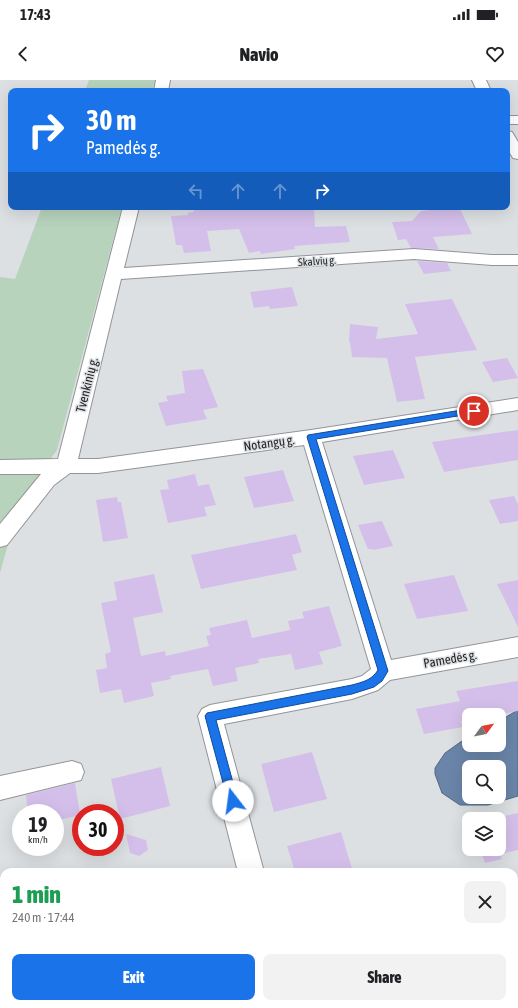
<!DOCTYPE html>
<html lang="en">
<head>
<meta charset="utf-8">
<style>
  body { margin:0; font-family:"Asap Condensed",sans-serif; background:#f2f2f2; color:#202124; height:100vh; display:flex; flex-direction:column; font-size:15px; white-space:nowrap }
  * { box-sizing:border-box; margin:0 }
  p { font-size:13px; color:#757577 }
  .icon { flex:none; width:22px; height:22px; fill:none; stroke:currentColor; stroke-width:2; stroke-linecap:round; stroke-linejoin:round }
  .map { position:relative; flex:1; overflow:hidden }
  .panel { position:absolute; left:0px; top:788px; width:518px; height:140px; display:flex; flex-direction:column; background:#fff; border-radius:12px 12px 0 0; box-shadow:0 4px 16px #0002 }
  .panel>* { flex:none }
  .top-card { position:absolute; left:8px; top:8px; width:502px; height:122px; border-radius:8px; box-shadow:0 4px 16px #0002; background:#1a73e8; color:#fff; overflow:hidden }
  .needle { width:26px; rotate:58deg }
  .fabs { position:absolute; left:462px; top:628px; display:grid; gap:8px }
  .fabs a { display:grid; place-items:center; width:44px; height:44px; border-radius:8px; background:#fff; box-shadow:0 4px 16px #0002; font-size:20px }
  .speed { position:absolute; left:12px; top:724px; display:flex; gap:8px; font-size:20px; font-weight:700; text-align:center }
  .speed>* { display:grid; place-content:center; width:52px; height:52px; border-radius:50%; background:#fff; box-shadow:0 4px 16px #0002; line-height:1 }
  .speed small { font-size:10px; font-weight:400 }
  .speed .limit { border:6px solid #d22; background:#fff; color:#111 }
  .pin { position:absolute; display:grid; place-items:center; width:34px; height:34px; color:#fff; margin:-17px; border:2px solid #fff; border-radius:50%; box-shadow:0 1px 4px #0007 }
  .me { position:absolute; width:44px; margin:-22px; rotate:345deg; stroke-linejoin:round; filter:drop-shadow(0 0 3px #0008) }
  .turn { display:flex; align-items:center; gap:14px; height:84px; padding:0 12px; font-size:18px }
  .turn .icon { width:52px; height:52px; stroke-width:2.5 }
  .turn b { display:block; font-size:28px; line-height:34px }
  .lanes { display:flex; align-items:center; height:38px; padding:0 12px; background:#0003; justify-content:center; gap:20px; direction:ltr }
  .lanes .off { opacity:.35 }
  .round { display:grid; place-items:center; flex:none; width:42px; height:42px; border-radius:8px; background:#f2f2f2 }
  .summary { display:flex; align-items:center; justify-content:space-between; height:68px; padding:0 12px }
  h1 { font-size:24px; font-weight:800; line-height:30px; color:#1e9e55 }
  .button { display:flex; gap:8px; margin-top:auto; padding:8px 12px }
  .button a { flex:1; height:46px; border-radius:8px; background:#1a73e8; color:#fff; font-size:16px; font-weight:800; line-height:46px; text-align:center }
  .button a+a { background:#f2f2f2; color:#202124 }
  .status { display:flex; justify-content:space-between; align-items:center; height:28px; padding:0 20px; background:#fff; direction:ltr }
  .status svg { height:11px; fill:currentColor }
  header { display:flex; justify-content:space-between; align-items:center; height:52px; padding:0 12px; background:#fff; font-size:18px; font-weight:800 }
  .map>svg:first-child { display:block }
</style>
</head>
<body>
<div class="status"><b>17:43</b><svg viewBox="0 0 49 12"><path d="M0 12V9h3v3zM5 12V6h3v6zM10 12V3h3v9zM15 12V0h3v12zM26 1h20v11H26zM47 4h2v5h-2z"/></svg></div>
<header><svg class="icon" aria-label="back" viewBox="0 0 24 24"><path d="M15 5l-7 7 7 7"/></svg>Navio<svg class="icon" aria-label="heart" viewBox="0 0 24 24"><path d="M12 20l-8-8c-3-5 5-10 8-4 3-6 11-1 8 4z"/></svg></header>
<div class="map">
<svg width="518" height="928" viewBox="0 0 518 928">
  <rect width="100%" height="100%" fill="#dde0e3"/>
  <!-- green -->
  <g fill="#b7d3bc">
    <polygon points="89,0 155,0 152,11 85,11"/>
    <polygon points="42,127 122,127 57,370 20,421 0,493 0,197 15,199"/>
  </g>
  <!-- water -->
  <path fill="#6a85a9" stroke="#556882" fill-rule="evenodd" d="M518,630v86l-30,9h-28l-18,-12 -7,-19v-6l10,-15 24,-17v9h30v-24zM469,687h30v30h-30z"/>
  <!-- building -->
  <g fill="#d4bfea">
    <polygon points="193,127 314,127 315,147 346,146 350,162 294,166 295,169 261,174 260,171 249,173 239,149 207,151 211,171 184,173 182,165 176,165 171,136 188,135 188,133 194,132"/>
    <polygon points="459,127 472,154 433,157 439,169 411,168 406,159 398,160 392,142 412,141 421,131"/>
    <polygon points="417,181 447,183 451,191 424,194"/>
    <polygon points="292,207 298,226 270,229 269,226 254,228 250,212"/>
    <polygon points="452,219 477,270 415,277 425,319 397,322 387,278 352,277 350,262 349,262 350,244 378,247 376,259 418,254 405,224"/>
    <polygon points="507,278 518,298 493,302 482,282"/>
    <polygon points="203,289 218,327 203,330 207,339 166,346 158,323 168,321 166,316 185,313 182,291"/>
    <polygon points="518,350 518,380 444,392 432,362"/>
    <polygon points="393,370 405,398 364,405 353,376"/>
    <polygon points="283,390 294,421 254,428 244,397"/>
    <polygon points="195,394 198,406 209,404 216,425 204,427 207,436 168,443 160,410 169,409 167,400"/>
    <polygon points="514,416 518,424 518,441 500,444 489,420"/>
    <polygon points="117,417 118,422 121,422 128,458 103,462 96,420"/>
    <polygon points="382,441 393,466 373,470 372,469 368,469 358,445"/>
    <polygon points="296,454 302,472 292,475 297,490 201,509 191,475"/>
    <polygon points="154,494 163,532 133,538 141,576 165,571 166,576 209,566 206,556 211,555 209,548 247,540 252,558 290,550 288,541 304,538 302,532 329,526 342,566 319,572 323,584 295,590 291,574 258,579 259,583 235,588 238,601 213,606 208,589 170,596 171,599 151,603 154,616 124,623 121,609 100,613 96,590 107,588 105,574 111,572 101,523 117,520 114,502"/>
    <polygon points="454,495 468,531 417,539 404,504"/>
    <polygon points="518,500 518,547 497,504"/>
    <polygon points="518,601 518,631 496,635 469,635 469,640 461,641 463,647 424,654 416,629 460,621 456,611"/>
    <polygon points="312,672 327,719 274,732 261,684"/>
    <polygon points="161,687 170,726 120,739 111,699"/>
    <polygon points="75,703 80,735 55,741 55,733 28,733 26,715"/>
    <polygon points="518,733 518,770 500,774 502,779 485,783 480,769 499,769 499,739 490,739"/>
    <polygon points="341,752 353,792 295,792 287,766"/>
    <polygon points="126,754 146,760 148,770 139,776 130,773"/>
  </g>
  <g fill="none" stroke-linecap="round" stroke-linejoin="round">
    <!-- street casing -->
    <g stroke="#929498" stroke-width="2">
      <g id="street">
        <polygon points="156,0 170,0 168,11 154,11"/>
        <polygon points="472,0 486,0 491,11 477,11"/>
        <rect x="507" y="36" width="11" height="8"/>
        <polygon points="507,51 512,52 518,62 518,79 513,78 507,68"/>
        <polygon points="123,127 139,127 124,188 414,169 492,175 518,175 518,185 492,185 414,179 121,199 78,379 98,379 311,350 518,318 518,330 322,362 391,580 518,557 518,577 390,600 378,610 352,619 224,644 264,792 238,792 198,636 202,629 210,625 352,599 362,596 371,589 304,365 98,393 70,393 54,405 7,465 0,467 0,444 41,394 0,394 0,380 58,379"/>
        <polygon points="72,681 81,684 84,692 81,700 0,720 0,696"/>
        <polygon points="272,924 300,924 301,928 273,928"/>
      </g>
    </g>
    <!-- street -->
    <use href="#street" fill="#fff" fill-rule="evenodd"/>
  </g>
  <!-- route -->
  <path fill="#1a73e8" stroke="#114b97" d="M474,328l4,3 -2,2 -160,26 72,232 -6,10 -8,6 -22,7 -136,26 22,81 -1,4 -4,1 -4,-1 -24,-89 2,-3 145,-28c11,-3 20,-5 26,-15l-71,-233 1,-2z"/>
  <g text-anchor="middle" dominant-baseline="central" stroke-width="3" stroke-linejoin="round" paint-order="stroke">
    <!-- far-street labels -->
    <g font-size="11" fill="#252527" stroke="#dde0e3">
      <text transform="translate(317 181) rotate(-4)">Skalvių g.</text>
    </g>
    <!-- street labels -->
    <g font-size="13" fill="#252527" stroke="#dde0e3">
      <text transform="translate(87 305) rotate(-76)">Tvenkinių g.</text>
      <text transform="translate(269 363) rotate(-8)">Notangų g.</text>
      <text transform="translate(450 579) rotate(-10)">Pamedės g.</text>
    </g>
  </g>
</svg>
<div class="fabs">
<a><svg class="needle" viewBox="-14 -14 28 28"><path d="M0-13l5 13h-10z" fill="#e53935"/><path d="M0 13l5-13h-10z" fill="#757577"/></svg></a>
<a><svg class="icon" aria-label="search" viewBox="0 0 24 24"><circle cx="10" cy="10" r="6"/><path d="M15 15l6 6"/></svg></a>
<a><svg class="icon" aria-label="layers" viewBox="0 0 24 24"><path d="M12 4l9 5-9 5-9-5zM3 14l9 5 9-5"/></svg></a>
</div>
<div class="speed"><div>19<small>km/h</small></div><div class="limit">30</div></div>
<div class="pin" style="left:474px;top:331px;background:#d93025"><svg class="icon" aria-label="arrive" viewBox="0 0 24 24"><path d="M6 21V4h12l-3 4 3 4H6"/></svg></div>
<svg class="me" style="left:233px;top:721px" viewBox="-20 -20 40 40"><circle r="19" fill="#fff"/><path d="M0-13L10 11 0 6-10 11z" fill="#1a73e8"/></svg>
<div class="top-card">
<div class="turn"><svg class="icon" aria-label="right" viewBox="0 0 24 24"><path d="M7 20v-9h11M14 6l5 5-5 5"/></svg><div><b>30 m</b>Pamedės g.</div></div>
<div class="lanes"><svg class="icon off" aria-label="left" viewBox="0 0 24 24"><path d="M17 20v-9H6M10 6l-5 5 5 5"/></svg><svg class="icon off" aria-label="ahead" viewBox="0 0 24 24"><path d="M12 20V5M6 11l6-6 6 6"/></svg><svg class="icon off" aria-label="ahead" viewBox="0 0 24 24"><path d="M12 20V5M6 11l6-6 6 6"/></svg><svg class="icon" aria-label="right" viewBox="0 0 24 24"><path d="M7 20v-9h11M14 6l5 5-5 5"/></svg></div>
</div>
<section class="panel">
<div class="summary"><div><h1>1 min</h1><p>240 m · 17:44</p></div><a class="round"><svg class="icon" aria-label="close" viewBox="0 0 24 24"><path d="M6 6l12 12M18 6L6 18"/></svg></a></div>
<div class="button"><a>Exit</a><a>Share</a></div>
</section>
</div>
</body>
</html>
